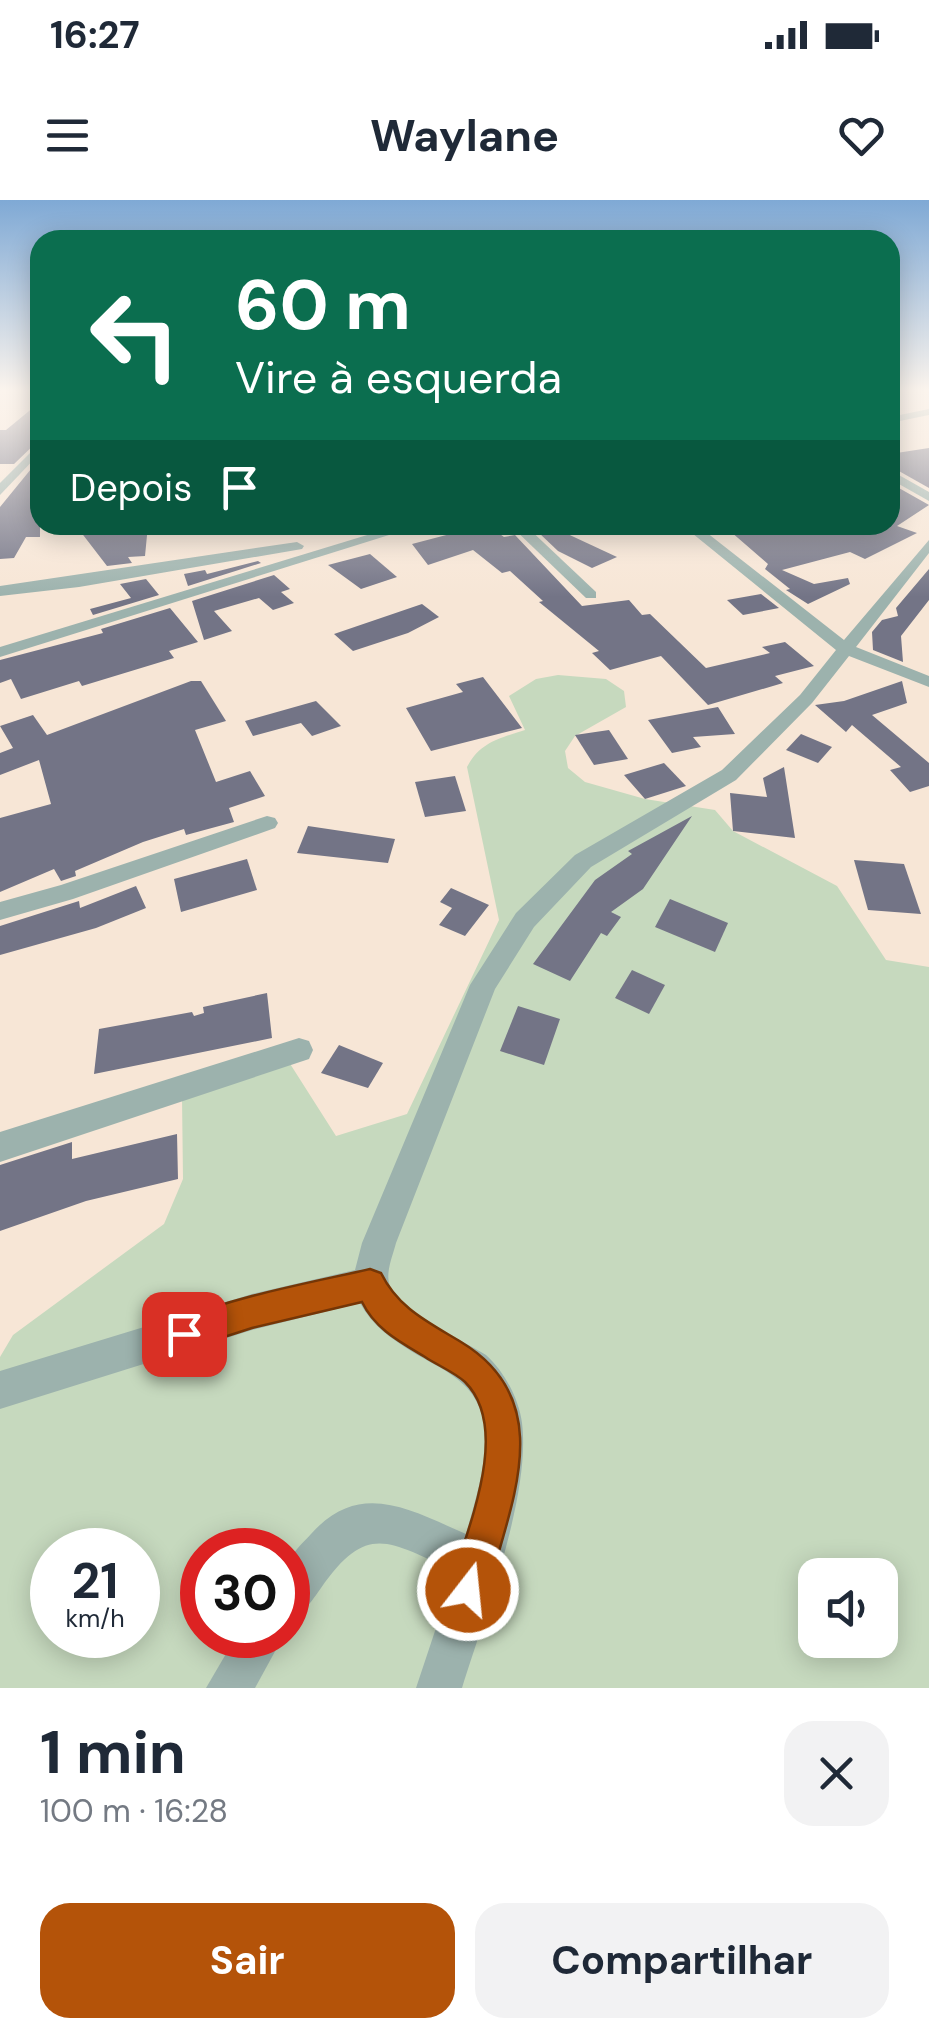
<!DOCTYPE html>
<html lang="pt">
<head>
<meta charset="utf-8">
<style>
  body { margin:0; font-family:"DM Sans",sans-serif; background:#f2f2f3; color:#1f2937; height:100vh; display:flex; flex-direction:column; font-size:38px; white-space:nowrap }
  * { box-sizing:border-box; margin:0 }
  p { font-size:32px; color:#747a83 }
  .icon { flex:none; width:55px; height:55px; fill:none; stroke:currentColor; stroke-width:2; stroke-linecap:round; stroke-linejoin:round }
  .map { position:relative; height:1488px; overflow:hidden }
  .sheet { display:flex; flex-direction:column; background:#fff; flex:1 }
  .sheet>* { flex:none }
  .guide { position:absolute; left:30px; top:30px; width:870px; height:305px; border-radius:30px; box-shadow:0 5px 25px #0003; background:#0b6e4f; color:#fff; overflow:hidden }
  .buttons { position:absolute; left:798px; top:1358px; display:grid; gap:20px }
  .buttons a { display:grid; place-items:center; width:100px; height:100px; border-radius:20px; background:#fff; box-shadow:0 5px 25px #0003; font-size:50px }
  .speed { position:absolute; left:30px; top:1328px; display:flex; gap:20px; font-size:50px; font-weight:700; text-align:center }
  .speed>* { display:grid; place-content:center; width:130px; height:130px; border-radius:50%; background:#fff; box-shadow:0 5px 25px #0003; line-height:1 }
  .speed small { font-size:25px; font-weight:400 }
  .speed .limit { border:15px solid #d22; background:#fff; color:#111 }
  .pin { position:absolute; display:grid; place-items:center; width:85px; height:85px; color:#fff; margin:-42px; border-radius:20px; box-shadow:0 5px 15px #0006 }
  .me { position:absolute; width:110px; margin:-55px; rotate:16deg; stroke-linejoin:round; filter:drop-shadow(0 0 8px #0008) }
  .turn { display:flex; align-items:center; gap:35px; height:210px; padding:0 40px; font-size:45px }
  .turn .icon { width:130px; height:130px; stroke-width:2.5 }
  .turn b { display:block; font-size:70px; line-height:85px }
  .then { display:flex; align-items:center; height:95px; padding:0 40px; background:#0003; gap:20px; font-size:38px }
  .round { display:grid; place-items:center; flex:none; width:105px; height:105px; border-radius:30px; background:#f2f2f3 }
  .summary { display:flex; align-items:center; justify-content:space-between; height:170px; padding:0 40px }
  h1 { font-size:60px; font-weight:700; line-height:75px }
  .cta { display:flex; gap:20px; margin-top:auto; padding:20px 40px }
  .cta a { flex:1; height:115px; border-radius:30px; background:#b45309; color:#fff; font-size:40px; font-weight:700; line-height:115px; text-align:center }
  .cta a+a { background:#f2f2f3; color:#1f2937 }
  .status { display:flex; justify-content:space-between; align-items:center; height:70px; padding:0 50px; background:#fff; direction:ltr }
  .status svg { height:28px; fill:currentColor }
  header { display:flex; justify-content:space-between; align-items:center; height:130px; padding:0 40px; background:#fff; font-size:45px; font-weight:700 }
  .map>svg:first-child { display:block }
</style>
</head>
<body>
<div class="status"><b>16:27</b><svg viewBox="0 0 49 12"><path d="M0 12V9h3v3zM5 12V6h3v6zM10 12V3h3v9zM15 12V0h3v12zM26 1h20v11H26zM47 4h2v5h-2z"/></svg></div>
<header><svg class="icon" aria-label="menu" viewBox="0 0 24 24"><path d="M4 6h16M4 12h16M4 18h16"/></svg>Waylane<svg class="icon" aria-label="heart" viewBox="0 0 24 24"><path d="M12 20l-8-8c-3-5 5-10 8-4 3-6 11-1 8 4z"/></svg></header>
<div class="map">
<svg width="929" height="1488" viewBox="0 0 929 1488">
  <rect width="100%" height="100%" fill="#f7e6d6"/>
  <!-- green -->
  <path fill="#c6d9be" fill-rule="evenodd" d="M558,475l48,4 18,12 2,16 -51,29 -10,15 3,17 17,14 60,17 70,11 18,21 104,55 49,74 43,7v721h-929v-331l13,-22 151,-111 19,-45 -1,-82 105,-38 49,77 71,-22 92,-194 -32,-153c13,-25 33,-29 58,-37l-16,-34 27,-17zM52,1350h86v85h-86zM202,1350h86v85h-86zM815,1375h65v65h-65z"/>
  <!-- building -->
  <g fill="#737486">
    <polygon points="40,202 40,239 14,264 0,264 0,230 6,230"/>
    <polygon points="929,248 929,288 890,266 890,254"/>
    <polygon points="40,258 40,337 26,337 14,358 0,359 0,307"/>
    <polygon points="890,283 929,305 897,326 917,333 865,359 850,352 782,370 814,384 848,378 850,384 808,404 786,390 790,389 765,369 768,364 723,325 890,325"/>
    <polygon points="98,325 148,325 145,356 128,357 132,363 107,366 77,327"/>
    <polygon points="473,325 487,325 504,337 515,335 582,406 629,400 642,415 650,414 706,468 770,453 762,447 785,442 814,466 775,476 783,483 708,505 661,456 610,470 592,453 599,451 539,402 543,401 510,371 502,373 473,350 428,365 412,344 473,328"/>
    <polygon points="559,330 617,357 592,368 558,351 538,332"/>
    <polygon points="370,354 397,377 361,389 328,365"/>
    <polygon points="258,361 261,363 188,386 184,374 205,370 207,374"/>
    <polygon points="929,369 929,400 901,436 903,462 873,450 872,432 882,420 898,416 896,408"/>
    <polygon points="274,375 290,389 281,392 294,403 273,410 259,398 214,411 232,431 204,440 192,401"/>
    <polygon points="146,379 159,395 93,415 90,409 131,398 120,384"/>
    <polygon points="761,394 779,408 743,415 727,400"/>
    <polygon points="422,404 439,417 408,433 353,451 334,434"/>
    <polygon points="170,408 198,442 169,451 174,458 82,486 79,481 21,499 11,479 0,483 0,460 103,433 101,429"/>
    <polygon points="483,477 522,528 431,551 406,508 463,492 456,484"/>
    <polygon points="191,481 201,481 226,521 195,530 216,582 250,571 265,596 229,608 234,622 186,635 184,629 143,642 75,671 76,676 61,681 54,669 0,692 0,618 51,604 39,560 0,575 0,553 13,548 0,526 33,515 47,535"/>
    <polygon points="902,481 907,503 872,515 929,563 929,586 910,592 890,570 901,567 852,525 846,532 815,505 844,501"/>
    <polygon points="316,501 341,526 312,536 301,523 253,536 245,521"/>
    <polygon points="718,507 735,534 693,537 701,547 672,553 648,520"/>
    <polygon points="609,530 628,559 594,565 575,535"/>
    <polygon points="801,534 832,547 818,563 786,550"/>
    <polygon points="664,563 686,586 645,599 624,575"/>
    <polygon points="784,567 795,638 733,631 730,593 767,597 763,578"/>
    <polygon points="455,576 466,611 425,617 415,582"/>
    <polygon points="692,616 643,689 611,712 621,717 607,736 601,733 570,781 533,764 595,680 632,654 628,651"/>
    <polygon points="308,626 395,639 388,663 297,653"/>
    <polygon points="247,659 257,690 181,712 174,679"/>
    <polygon points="854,660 904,664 921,714 868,710"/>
    <polygon points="136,686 146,708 96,728 0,755 0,726 79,701 80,708"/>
    <polygon points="451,688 489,705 465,736 439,725 452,708 440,702"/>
    <polygon points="670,699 728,723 715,752 655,727"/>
    <polygon points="632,770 665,785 649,814 615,798"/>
    <polygon points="267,793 272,838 94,874 99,829 192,812 194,816 204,813 203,807"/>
    <polygon points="518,806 560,819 544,865 500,851"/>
    <polygon points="339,845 383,863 368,888 321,873"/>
    <polygon points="177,934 178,979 86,1001 0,1031 0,965 72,942 72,959"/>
  </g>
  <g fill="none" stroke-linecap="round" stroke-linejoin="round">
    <!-- minor -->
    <g fill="#9cb2ad" fill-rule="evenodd">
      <polygon points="929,209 929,215 890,223 890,217"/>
      <polygon points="40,243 40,253 0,295 0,283"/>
      <polygon points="890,270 929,292 929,301 890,279"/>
      <polygon points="400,325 421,325 0,457 0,447"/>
      <polygon points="510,325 525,325 596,392 596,398 586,398"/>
      <path d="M682,325h15l147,115 85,-100v13l-73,94 73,29v11l-80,-31 -37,47 -76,77 -145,87 -57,60 -39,62 -99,254c-3,12 -10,28 -7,40 5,28 74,57 97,72 18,16 33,44 36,68 9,72 -38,194 -60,265h-46l39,-117c-65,-28 -87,-51 -134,17 -11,15 -16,25 -33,31 0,-16 -4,-38 0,-54 2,-11 15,-22 23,-31 49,-55 99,-24 155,0 12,-45 37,-112 -2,-149 -15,-15 -36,-23 -53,-34 -21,-13 -39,-26 -51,-48l-108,27 -252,79v-38l252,-77 103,-24 7,-27 108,-258 46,-72 59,-58 147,-85 78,-75 36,-45z"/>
      <polygon points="297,342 304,346 302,349 79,387 0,396 0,386"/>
      <polygon points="267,616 275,618 278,623 275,628 73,699 0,720 0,702 61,685"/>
      <polygon points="299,838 309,841 313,850 309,859 0,962 0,932"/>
      <polygon points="237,1435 284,1435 255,1488 206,1488"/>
    </g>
  </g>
  <!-- sky -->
  <linearGradient id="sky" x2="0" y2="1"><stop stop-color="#7fa9d5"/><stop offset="0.48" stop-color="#fbf4ed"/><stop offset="1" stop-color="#fbf4ed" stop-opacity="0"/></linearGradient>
  <rect width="929" height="397" fill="url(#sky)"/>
  <!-- route -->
  <path fill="#b45309" stroke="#753606" stroke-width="2.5" d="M370,1069l11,4c17,35 47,49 80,69 98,59 50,160 27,248l-6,13 -14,6 -13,-6 -6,-13c16,-56 64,-160 16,-208 -11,-10 -28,-17 -40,-25 -25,-15 -50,-28 -63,-55l-110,26 -68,22 -11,-5 -5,-11 5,-12c63,-26 131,-38 197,-53z"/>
</svg>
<div class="buttons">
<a><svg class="icon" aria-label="sound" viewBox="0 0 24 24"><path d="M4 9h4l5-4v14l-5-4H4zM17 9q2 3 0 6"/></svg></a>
</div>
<div class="speed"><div>21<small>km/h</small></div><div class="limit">30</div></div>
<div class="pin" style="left:184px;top:1134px;background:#d93025"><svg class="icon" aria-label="arrive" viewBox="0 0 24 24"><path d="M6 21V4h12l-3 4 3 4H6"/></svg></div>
<svg class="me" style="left:468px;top:1390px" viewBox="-20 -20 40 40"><circle r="17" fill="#b45309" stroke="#fff" stroke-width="3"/><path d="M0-11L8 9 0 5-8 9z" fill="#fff"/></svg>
<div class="guide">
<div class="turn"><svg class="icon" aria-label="left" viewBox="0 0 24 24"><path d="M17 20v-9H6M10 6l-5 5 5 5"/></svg><div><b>60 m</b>Vire à esquerda</div></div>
<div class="then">Depois<svg class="icon" aria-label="arrive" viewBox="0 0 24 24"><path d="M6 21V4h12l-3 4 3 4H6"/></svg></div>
</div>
</div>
<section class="sheet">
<div class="summary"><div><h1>1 min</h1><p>100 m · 16:28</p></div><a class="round"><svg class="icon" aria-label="close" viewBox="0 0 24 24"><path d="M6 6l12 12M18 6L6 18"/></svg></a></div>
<div class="cta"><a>Sair</a><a>Compartilhar</a></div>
</section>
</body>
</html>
